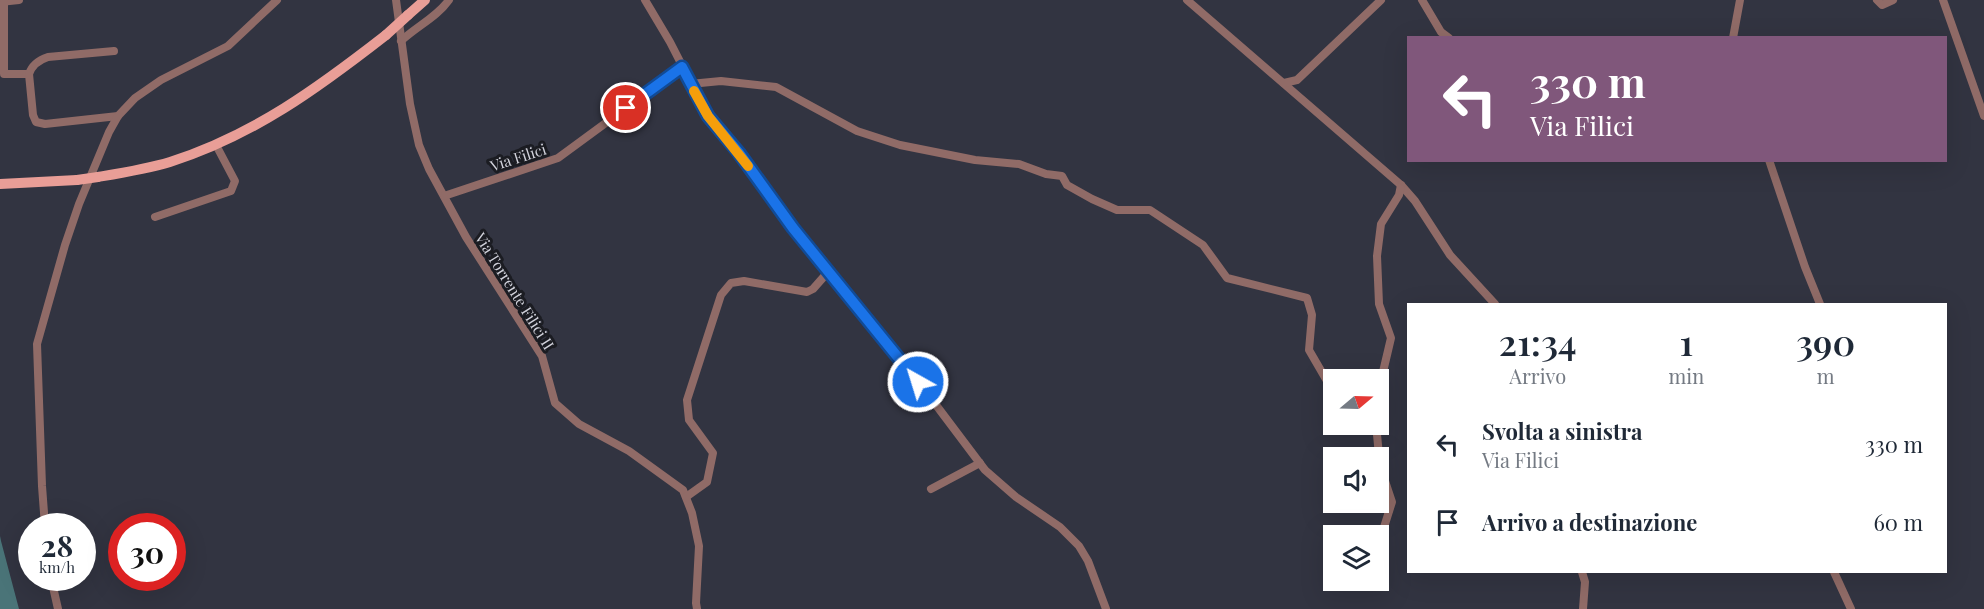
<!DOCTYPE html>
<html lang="it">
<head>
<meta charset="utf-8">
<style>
  body { margin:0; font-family:"Playfair Display",serif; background:#f2f2f3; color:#1f2937; height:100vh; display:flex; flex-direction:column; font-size:22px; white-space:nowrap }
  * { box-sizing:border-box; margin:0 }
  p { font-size:20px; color:#747a83 }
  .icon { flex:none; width:33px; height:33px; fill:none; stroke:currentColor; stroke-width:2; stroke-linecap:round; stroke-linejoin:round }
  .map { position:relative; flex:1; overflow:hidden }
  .sheet { position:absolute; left:1407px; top:303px; width:540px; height:270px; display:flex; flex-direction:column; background:#fff; border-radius:0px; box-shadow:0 6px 24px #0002 }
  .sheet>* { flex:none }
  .banner { position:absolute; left:1407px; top:36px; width:540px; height:126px; border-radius:0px; box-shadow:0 6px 24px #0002; background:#80577b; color:#fff; overflow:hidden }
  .needle { width:39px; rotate:71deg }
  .buttons { position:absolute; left:1323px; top:369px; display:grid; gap:12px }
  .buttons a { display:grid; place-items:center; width:66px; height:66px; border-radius:0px; background:#fff; box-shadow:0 6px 24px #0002; font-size:30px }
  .speed { position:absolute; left:18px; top:513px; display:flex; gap:12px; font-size:30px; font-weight:700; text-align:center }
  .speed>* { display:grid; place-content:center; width:78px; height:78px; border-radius:50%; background:#fff; box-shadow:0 6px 24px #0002; line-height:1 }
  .speed small { font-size:15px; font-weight:400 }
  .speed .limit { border:9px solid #d22; background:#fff; color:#111 }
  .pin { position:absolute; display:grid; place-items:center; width:51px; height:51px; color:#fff; margin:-26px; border:3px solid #fff; border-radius:50%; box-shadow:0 2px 6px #0007 }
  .me { position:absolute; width:66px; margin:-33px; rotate:321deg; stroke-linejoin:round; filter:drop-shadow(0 0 4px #0008) }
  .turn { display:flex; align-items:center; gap:21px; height:126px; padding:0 24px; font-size:27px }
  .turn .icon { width:78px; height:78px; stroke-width:2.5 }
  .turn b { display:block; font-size:42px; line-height:51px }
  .eta { display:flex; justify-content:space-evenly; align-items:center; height:102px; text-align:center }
  .eta b { font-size:36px; font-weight:600; line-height:42px }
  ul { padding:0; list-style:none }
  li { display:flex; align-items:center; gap:18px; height:78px; padding:0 24px }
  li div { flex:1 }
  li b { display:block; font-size:22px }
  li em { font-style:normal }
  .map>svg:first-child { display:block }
</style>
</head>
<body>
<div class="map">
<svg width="1984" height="609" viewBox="0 0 1984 609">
  <rect width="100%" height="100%" fill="#323441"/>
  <!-- water -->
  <polygon fill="#4a7478" points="0,536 1,541 19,609 0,609"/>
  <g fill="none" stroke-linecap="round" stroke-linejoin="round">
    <!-- minor -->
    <g stroke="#906b67" stroke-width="8">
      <polyline points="396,0 410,104 419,145 429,169 466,237 542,356 555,403 579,424 629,451 683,490 692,513 699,546 696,603 697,609"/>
      <polyline points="645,0 670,42 708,116 739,153 793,228 930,397 985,470 1016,497 1060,527 1079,546 1088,561 1106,609"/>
      <polyline points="1187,0 1401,185 1415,201 1450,255 1495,304"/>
      <polyline points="1422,0 1441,32 1449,38"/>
      <polyline points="1877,0 1882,5 1893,0"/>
      <polyline points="1943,0 1984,116"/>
      <polyline points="0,2 19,0"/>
      <polyline points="4,2 4,74 29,74"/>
      <polyline points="1733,38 1740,0"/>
      <path d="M401,41c16,-15 36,-24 48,-41"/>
      <path d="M114,51l-66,6c-9,3 -16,8 -19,17l4,41 3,7 9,2 73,-8"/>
      <polyline points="1284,83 1297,80 1381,0"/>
      <polyline points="690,84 721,81 776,87 857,131 900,145 975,160 1019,164 1046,174 1062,176 1067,185 1092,199 1117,210 1150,210 1203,245 1227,278 1307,298 1312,315 1309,350 1334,393"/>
      <polyline points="1769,160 1805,267 1820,304"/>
      <polyline points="444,196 558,158 682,67"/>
      <polyline points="155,217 231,191 235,181 216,145"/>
      <polyline points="1378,393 1391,338 1379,304 1377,256 1381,224 1399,195 1401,185"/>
      <polyline points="1376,424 1380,466 1392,502 1378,546"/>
      <polyline points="931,489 980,463"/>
      <polyline points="686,497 707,482 713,453 689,420 687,400 721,295 731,283 744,281 807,292 813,289 828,272"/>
      <polyline points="45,526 42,486 37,344 65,245 79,204 109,132 118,116 135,98 161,80 228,46 277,0"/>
      <polyline points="1582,572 1585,582 1583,609"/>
      <polyline points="1834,572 1851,609"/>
      <polyline points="51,578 58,609"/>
    </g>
    <!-- major -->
    <g stroke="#e99e97" stroke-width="10">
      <polyline points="408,15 425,0"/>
      <path d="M98,177c24,-4 49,-8 72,-15 84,-27 148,-74 216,-127"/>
      <polyline points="0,184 77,180"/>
    </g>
    <!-- major-bridge -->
    <g stroke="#e99e97" stroke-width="10">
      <polyline points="386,35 408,15"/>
      <polyline points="77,180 98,177"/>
    </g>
  </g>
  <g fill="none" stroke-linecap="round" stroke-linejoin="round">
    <!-- route casing -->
    <g stroke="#114b97" stroke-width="15">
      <polyline id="route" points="626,108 682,67 708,116 739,153 793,228 918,382"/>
    </g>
    <!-- route -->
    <use href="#route" stroke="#1a73e8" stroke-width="10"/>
    <!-- slow -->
    <polyline stroke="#f59e0b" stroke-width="10" points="694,91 708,116 748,166"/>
  </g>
  <g text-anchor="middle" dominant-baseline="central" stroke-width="6" stroke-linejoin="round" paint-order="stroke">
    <!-- street labels -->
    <g font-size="15" fill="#d1d2db" stroke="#1b1c22">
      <text transform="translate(518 157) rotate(-18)">Via Filici</text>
      <text transform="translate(515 291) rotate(58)">Via Torrente Filici II</text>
    </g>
  </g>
</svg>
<div class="buttons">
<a><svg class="needle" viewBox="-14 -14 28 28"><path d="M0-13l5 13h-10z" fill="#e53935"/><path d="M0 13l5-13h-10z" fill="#747a83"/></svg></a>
<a><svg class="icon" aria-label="sound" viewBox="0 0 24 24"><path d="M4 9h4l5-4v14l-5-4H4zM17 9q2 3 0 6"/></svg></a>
<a><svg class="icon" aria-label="layers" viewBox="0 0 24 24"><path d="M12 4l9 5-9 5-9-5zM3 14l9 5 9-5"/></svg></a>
</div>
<div class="speed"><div>28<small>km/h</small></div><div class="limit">30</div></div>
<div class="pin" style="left:626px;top:108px;background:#d93025"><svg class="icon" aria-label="arrive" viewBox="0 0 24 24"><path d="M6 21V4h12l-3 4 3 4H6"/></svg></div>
<svg class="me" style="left:918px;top:382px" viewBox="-20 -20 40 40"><circle r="17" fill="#1a73e8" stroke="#fff" stroke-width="3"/><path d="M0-11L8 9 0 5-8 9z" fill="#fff"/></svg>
<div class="banner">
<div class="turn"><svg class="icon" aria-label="left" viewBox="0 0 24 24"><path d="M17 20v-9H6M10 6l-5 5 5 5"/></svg><div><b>330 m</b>Via Filici</div></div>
</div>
<section class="sheet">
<div class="eta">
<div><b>21:34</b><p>Arrivo</p></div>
<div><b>1</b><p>min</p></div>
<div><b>390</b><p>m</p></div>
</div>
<ul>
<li><svg class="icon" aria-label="left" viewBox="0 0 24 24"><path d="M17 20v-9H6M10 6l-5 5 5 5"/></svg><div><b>Svolta a sinistra</b><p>Via Filici</p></div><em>330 m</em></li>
<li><svg class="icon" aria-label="arrive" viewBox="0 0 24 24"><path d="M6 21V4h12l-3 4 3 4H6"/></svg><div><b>Arrivo a destinazione</b></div><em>60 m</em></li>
</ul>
</section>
</div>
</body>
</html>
